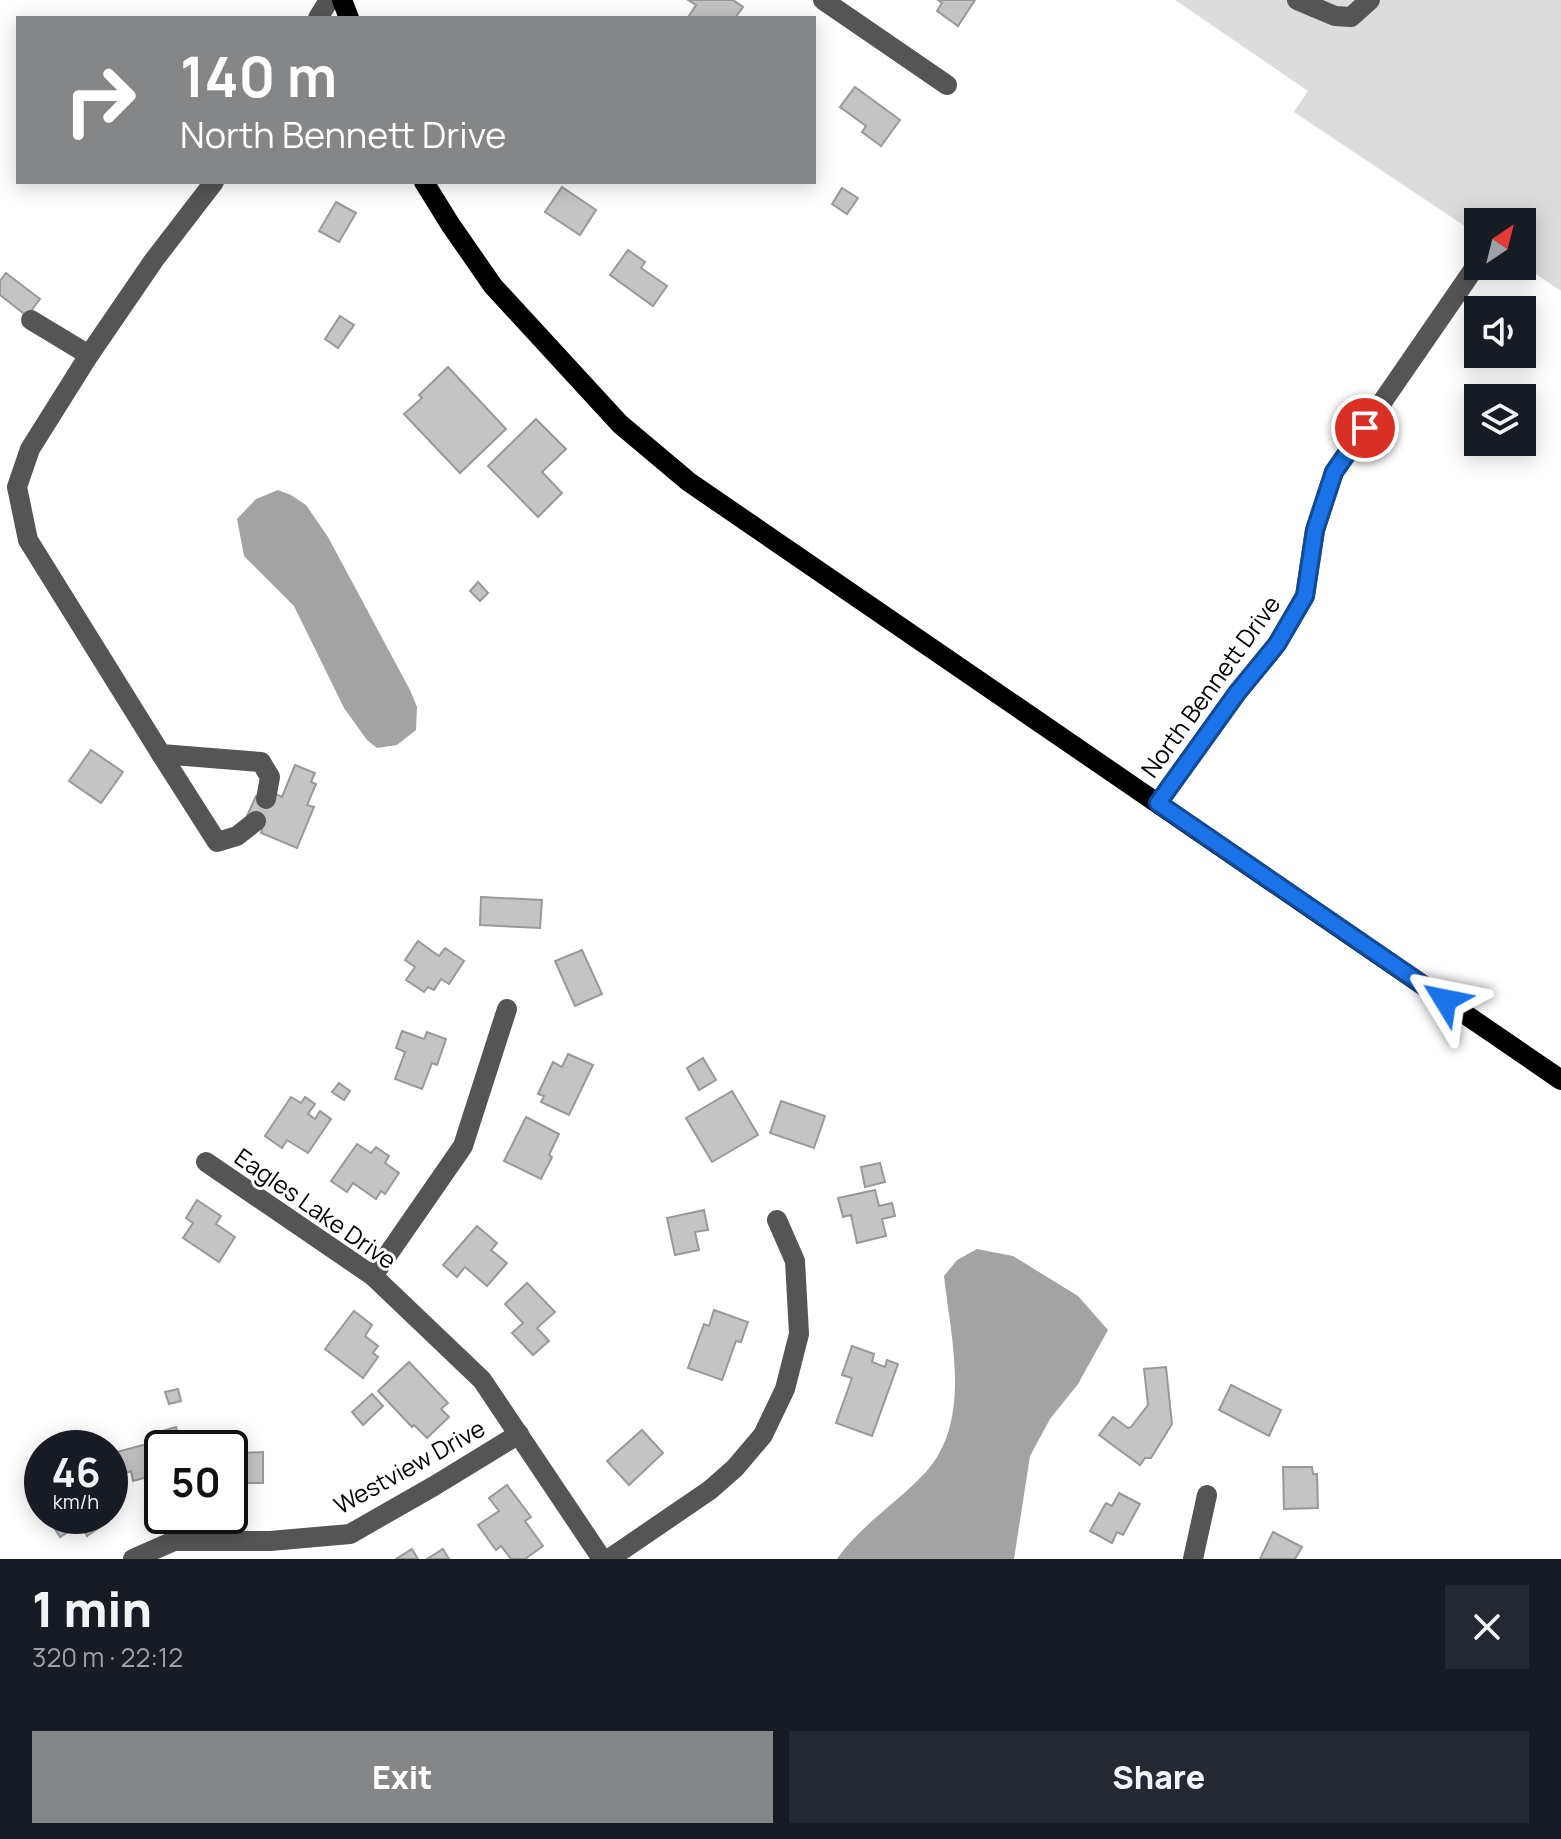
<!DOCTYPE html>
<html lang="en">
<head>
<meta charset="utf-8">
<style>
  body { margin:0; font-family:Manrope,sans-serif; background:#242831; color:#f1f3f6; height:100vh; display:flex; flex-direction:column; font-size:30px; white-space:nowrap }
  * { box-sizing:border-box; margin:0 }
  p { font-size:26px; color:#9ea1a6 }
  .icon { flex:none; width:44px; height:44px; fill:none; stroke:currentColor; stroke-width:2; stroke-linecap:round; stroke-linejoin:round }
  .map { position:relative; height:1559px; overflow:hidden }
  .sheet { display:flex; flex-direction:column; background:#171b24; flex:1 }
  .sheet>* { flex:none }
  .top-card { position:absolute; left:16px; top:16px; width:800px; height:168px; border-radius:0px; box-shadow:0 4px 20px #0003; background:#858687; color:#fff; overflow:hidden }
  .needle { width:52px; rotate:35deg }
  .controls { position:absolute; left:1464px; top:208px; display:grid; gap:16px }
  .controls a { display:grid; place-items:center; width:72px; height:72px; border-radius:0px; background:#171b24; box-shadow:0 4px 20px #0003; font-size:40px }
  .speed { position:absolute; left:24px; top:1430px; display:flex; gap:16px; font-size:40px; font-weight:700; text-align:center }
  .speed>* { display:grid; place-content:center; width:104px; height:104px; border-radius:50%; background:#171b24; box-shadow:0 4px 20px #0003; line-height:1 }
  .speed small { font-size:20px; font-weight:400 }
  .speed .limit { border:4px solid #111; border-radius:12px; background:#fff; color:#111 }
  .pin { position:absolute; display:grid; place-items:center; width:68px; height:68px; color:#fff; margin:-34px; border:4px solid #fff; border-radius:50%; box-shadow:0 2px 8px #0007 }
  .me { position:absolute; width:88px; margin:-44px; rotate:305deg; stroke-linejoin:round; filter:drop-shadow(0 0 6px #0008) }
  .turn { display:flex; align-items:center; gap:28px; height:168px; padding:0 32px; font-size:36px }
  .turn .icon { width:104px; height:104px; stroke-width:2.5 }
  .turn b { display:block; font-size:56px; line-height:68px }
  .round { display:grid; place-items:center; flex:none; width:84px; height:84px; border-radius:0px; background:#242831 }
  .overview { display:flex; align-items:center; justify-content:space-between; height:136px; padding:0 32px }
  h1 { font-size:48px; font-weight:800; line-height:60px }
  .cta { display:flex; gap:16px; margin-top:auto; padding:16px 32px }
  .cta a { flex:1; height:92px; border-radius:0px; background:#858687; color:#fff; font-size:32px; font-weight:800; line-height:92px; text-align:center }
  .cta a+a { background:#242831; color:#f1f3f6 }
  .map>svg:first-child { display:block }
</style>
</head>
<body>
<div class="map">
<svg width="1561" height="1559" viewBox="0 0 1561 1559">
  <rect width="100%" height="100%" fill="#fff"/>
  <!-- green -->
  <polygon fill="#dcdcdc" points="1175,0 1561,0 1561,291 1522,265 1522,222 1478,222 1478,235 1294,112 1308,91"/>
  <!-- water -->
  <g fill="#a3a3a3">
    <polygon points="278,490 291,495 306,505 328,537 410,690 417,707 416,730 397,745 377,748 367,740 344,708 294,606 244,556 237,519 256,499"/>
    <path d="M977,1249l36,7 65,40 30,34 -30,54 -28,35 -20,37 -16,103h-177c22,-32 57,-54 84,-82 53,-52 30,-136 23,-201l13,-16z"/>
  </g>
  <!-- building -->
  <g fill="#c4c4c4" stroke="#999" stroke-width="2">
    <polygon points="688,0 733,0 743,7 735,18 692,18 689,16 696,5"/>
    <polygon points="938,0 975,0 958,26 937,11 942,3"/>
    <polygon points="855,87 900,120 881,146 862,132 866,126 840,107"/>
    <polygon points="562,187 596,210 580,235 545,212"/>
    <polygon points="842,188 858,198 847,214 832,204"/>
    <polygon points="336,202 356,213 339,242 319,231"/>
    <polygon points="628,250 645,262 641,268 667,286 653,306 610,275"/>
    <polygon points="6,273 40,299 27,316 0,295 0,281"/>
    <polygon points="340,316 354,325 338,348 325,339"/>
    <polygon points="448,367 506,429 460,473 404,414 422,398 419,395"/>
    <polygon points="536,419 566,449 542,472 562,493 538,517 488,466"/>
    <polygon points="478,582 488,593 480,601 470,591"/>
    <polygon points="91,750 123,772 101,803 69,781"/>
    <polygon points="295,765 315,773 311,782 316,784 307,805 314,807 297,848 261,833 264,823 247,816 256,796 270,802 274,793 282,797"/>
    <polygon points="481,897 542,900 540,928 480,925"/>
    <polygon points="418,941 439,956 445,948 464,961 449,984 441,979 434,990 428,987 424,992 406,980 415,967 405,960"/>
    <polygon points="582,950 602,994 575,1006 555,961"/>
    <polygon points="402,1031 424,1039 427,1032 446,1039 437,1065 432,1063 422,1089 395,1079 405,1052 396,1048"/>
    <polygon points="568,1054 593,1065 569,1115 541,1102 544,1096 538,1094 553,1062 562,1067"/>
    <polygon points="703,1058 716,1080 699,1090 687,1068"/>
    <polygon points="339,1083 350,1091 344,1100 332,1092"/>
    <polygon points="732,1091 758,1135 712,1162 686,1118"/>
    <polygon points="291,1097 301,1103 305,1097 315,1104 308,1114 315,1119 320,1111 331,1119 308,1153 287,1140 282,1148 265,1136"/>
    <polygon points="781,1101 825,1116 814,1148 770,1133"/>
    <polygon points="526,1117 559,1134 549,1155 552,1157 541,1179 504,1161"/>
    <polygon points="357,1144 371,1153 376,1147 389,1156 385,1163 399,1173 385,1194 381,1191 376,1199 353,1183 347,1192 331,1181"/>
    <polygon points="880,1163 885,1182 865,1187 861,1167"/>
    <polygon points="875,1190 879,1206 892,1203 895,1216 882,1219 886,1236 857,1243 851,1215 843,1217 838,1198"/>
    <polygon points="197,1200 221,1216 216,1224 235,1237 219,1262 183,1238 193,1223 186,1218"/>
    <polygon points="704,1210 708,1230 695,1232 699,1250 675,1255 667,1218"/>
    <polygon points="477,1226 497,1243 491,1250 507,1263 487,1286 465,1267 457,1277 443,1265"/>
    <polygon points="527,1283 555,1312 537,1328 549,1341 533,1355 512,1333 523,1323 505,1304"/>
    <polygon points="714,1310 748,1322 741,1342 736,1341 722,1380 688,1368 704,1324 709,1326"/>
    <polygon points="354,1311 372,1325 365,1336 378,1346 373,1353 378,1357 363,1378 325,1349"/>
    <polygon points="852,1346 874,1354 872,1362 885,1367 887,1360 898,1364 872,1436 836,1423 852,1378 842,1375"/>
    <polygon points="409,1362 448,1403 441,1409 449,1417 427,1438 414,1425 412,1427 378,1391"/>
    <polygon points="1166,1367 1172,1424 1151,1458 1145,1458 1140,1465 1099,1435 1113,1417 1128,1428 1131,1427 1148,1405 1144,1369"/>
    <polygon points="1231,1385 1281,1410 1269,1436 1219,1410"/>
    <polygon points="178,1389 181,1401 169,1404 165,1392"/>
    <polygon points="372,1394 383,1406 363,1425 352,1412"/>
    <polygon points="176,1427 182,1448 162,1448 162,1473 133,1481 131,1471 123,1474 117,1452 158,1441 156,1433"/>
    <polygon points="642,1430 663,1453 629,1485 607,1461"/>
    <polygon points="217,1441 240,1441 240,1453 263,1452 263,1483 239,1483 239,1492 230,1492 230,1448 217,1448"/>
    <polygon points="1283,1467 1312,1467 1313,1474 1317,1474 1318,1508 1284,1509"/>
    <polygon points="507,1485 531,1517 525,1521 543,1546 525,1559 511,1559 501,1546 496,1550 478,1525 499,1511 489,1498"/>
    <polygon points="1119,1493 1140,1504 1123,1535 1117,1532 1112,1543 1090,1531 1106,1503 1112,1506"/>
    <polygon points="47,1516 102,1516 106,1523 87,1536 81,1524 60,1537"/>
    <polygon points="1273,1532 1302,1547 1295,1559 1260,1559"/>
    <polygon points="412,1549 418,1559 396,1559"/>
    <polygon points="443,1549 449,1559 427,1559"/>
  </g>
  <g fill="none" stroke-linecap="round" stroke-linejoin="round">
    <!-- minor -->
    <g stroke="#555" stroke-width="20">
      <polyline points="823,0 947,85"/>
      <polyline points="1297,0 1335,16 1351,17 1370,0"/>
      <polyline points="318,18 329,0"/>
      <polyline points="214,182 154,260 89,355 30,449 17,487 28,540 161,754 261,762 270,777 266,799"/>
      <polyline points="31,320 89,355"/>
      <polyline points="161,754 217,842 237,836 256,821"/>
      <polyline points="1158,803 1237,693 1277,644 1305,596 1315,530 1334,472 1478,263"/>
      <polyline points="206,1162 373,1276 482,1380 602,1559"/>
      <polyline points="373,1276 463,1146 507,1009"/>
      <polyline points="133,1559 174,1541 270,1541 350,1534 434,1486 519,1434"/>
      <polyline points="609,1559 710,1490 735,1468 763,1435 785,1389 799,1334 795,1261 777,1220"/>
      <polyline points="1193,1559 1207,1495"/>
    </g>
    <!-- major -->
    <g stroke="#000" stroke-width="20">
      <polyline points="342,0 349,18"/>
      <polyline points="424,182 450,224 493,286 620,424 689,482 1561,1080"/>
    </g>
  </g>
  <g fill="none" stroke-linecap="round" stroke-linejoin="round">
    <!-- route casing -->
    <g stroke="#114b97" stroke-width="20">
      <polyline id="route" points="1365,428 1334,472 1315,530 1305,596 1277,644 1237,693 1158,803 1445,1000"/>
    </g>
    <!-- route -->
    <use href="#route" stroke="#1a73e8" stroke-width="14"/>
  </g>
  <g text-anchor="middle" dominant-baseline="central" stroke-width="6" stroke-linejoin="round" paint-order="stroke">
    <!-- street labels -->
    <g font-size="24" fill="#000" stroke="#fff">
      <text transform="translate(1210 686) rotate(-54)">North Bennett Drive</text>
      <text transform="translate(316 1208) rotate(35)">Eagles Lake Drive</text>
      <text transform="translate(409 1466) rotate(-29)">Westview Drive</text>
    </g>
  </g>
</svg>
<div class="controls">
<a><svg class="needle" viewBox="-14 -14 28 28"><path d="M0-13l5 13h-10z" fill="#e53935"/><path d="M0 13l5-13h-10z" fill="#9ea1a6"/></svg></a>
<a><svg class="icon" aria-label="sound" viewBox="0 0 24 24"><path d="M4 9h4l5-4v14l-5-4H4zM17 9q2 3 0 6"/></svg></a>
<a><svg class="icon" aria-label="layers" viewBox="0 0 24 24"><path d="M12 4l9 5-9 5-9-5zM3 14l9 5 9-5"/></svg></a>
</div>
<div class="speed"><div>46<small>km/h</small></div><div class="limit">50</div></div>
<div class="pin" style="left:1365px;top:428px;background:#d93025"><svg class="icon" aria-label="arrive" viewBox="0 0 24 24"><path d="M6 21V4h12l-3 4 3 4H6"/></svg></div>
<svg class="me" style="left:1445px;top:1000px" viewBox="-20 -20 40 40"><path d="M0-17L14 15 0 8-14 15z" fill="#1a73e8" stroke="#fff" stroke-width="4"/></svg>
<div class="top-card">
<div class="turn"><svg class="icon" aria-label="right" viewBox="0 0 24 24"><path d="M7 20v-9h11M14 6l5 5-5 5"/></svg><div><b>140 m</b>North Bennett Drive</div></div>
</div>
</div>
<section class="sheet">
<div class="overview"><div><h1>1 min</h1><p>320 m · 22:12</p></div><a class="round"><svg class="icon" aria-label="close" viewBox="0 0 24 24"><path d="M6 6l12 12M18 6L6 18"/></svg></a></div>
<div class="cta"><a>Exit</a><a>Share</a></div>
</section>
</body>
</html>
